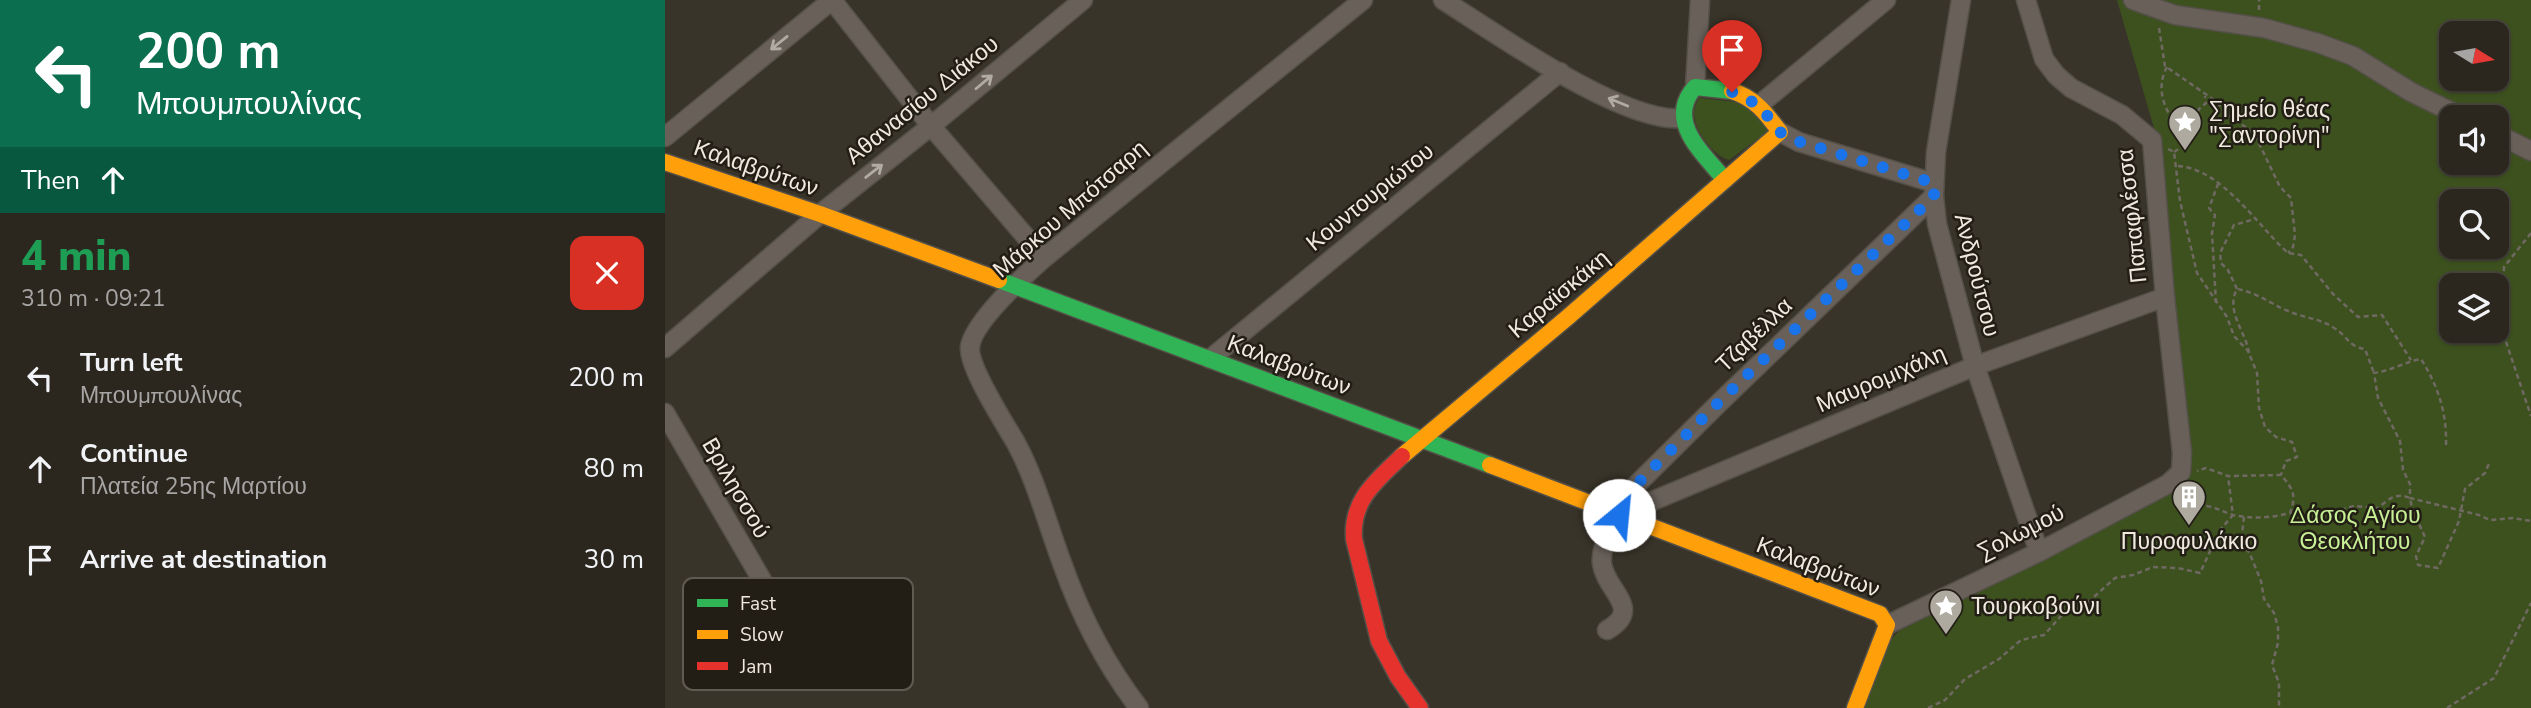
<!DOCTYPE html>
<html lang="en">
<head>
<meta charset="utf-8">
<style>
  body { margin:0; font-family:"Nunito Sans",sans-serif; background:#37332c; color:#f1f3f6; height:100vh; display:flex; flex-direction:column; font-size:26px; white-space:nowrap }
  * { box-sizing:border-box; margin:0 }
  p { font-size:23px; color:#a6a5a4 }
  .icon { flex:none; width:38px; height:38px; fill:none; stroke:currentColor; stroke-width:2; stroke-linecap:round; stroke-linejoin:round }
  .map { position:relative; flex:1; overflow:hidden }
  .details { display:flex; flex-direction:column; background:#2b271f; width:665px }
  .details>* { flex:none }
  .banner { background:#0b6e4f; color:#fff; overflow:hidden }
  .needle { width:46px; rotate:101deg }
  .controls { position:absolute; left:1774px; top:21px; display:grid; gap:14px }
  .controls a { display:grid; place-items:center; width:70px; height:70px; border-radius:14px; background:#2b271f; box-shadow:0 2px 5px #0004,0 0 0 2px #47443d; font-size:35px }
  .pin { position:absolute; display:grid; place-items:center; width:60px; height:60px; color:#fff; margin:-72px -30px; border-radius:50% 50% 50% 0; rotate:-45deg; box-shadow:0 0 7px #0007 }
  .pin .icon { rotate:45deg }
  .me { position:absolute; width:77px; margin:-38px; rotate:28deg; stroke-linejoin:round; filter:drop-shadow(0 0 5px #0008) }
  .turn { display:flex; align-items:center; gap:24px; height:147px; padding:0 21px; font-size:32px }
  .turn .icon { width:91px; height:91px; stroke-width:2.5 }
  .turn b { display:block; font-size:49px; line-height:60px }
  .then { display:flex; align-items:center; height:66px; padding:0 21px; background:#0003; gap:14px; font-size:26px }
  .round { display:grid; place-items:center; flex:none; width:74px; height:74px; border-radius:14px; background:#37332c }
  .headline { display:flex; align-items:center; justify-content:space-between; height:119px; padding:0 21px }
  h1 { font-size:42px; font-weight:800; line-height:52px; color:#1e9e55 }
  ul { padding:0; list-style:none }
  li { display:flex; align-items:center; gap:21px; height:91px; padding:0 21px }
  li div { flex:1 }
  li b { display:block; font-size:26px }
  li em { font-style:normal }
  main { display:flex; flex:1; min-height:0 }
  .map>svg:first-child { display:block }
</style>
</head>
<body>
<main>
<section class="details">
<div class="banner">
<div class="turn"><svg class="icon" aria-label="left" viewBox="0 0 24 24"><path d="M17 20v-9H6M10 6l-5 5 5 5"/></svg><div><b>200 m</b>Μπουμπουλίνας</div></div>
<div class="then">Then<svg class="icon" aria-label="ahead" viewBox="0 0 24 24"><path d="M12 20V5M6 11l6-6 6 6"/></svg></div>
</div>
<div class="headline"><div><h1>4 min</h1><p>310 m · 09:21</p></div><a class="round" style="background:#d93025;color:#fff"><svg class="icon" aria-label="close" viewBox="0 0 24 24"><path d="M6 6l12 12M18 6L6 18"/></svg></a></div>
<ul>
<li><svg class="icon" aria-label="left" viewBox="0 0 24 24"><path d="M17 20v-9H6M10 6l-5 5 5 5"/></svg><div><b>Turn left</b><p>Μπουμπουλίνας</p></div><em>200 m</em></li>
<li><svg class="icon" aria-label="ahead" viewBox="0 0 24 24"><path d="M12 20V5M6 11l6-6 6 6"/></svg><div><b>Continue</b><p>Πλατεία 25ης Μαρτίου</p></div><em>80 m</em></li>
<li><svg class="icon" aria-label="arrive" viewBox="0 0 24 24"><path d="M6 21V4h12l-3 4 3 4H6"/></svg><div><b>Arrive at destination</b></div><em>30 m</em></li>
</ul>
</section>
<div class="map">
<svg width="1866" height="708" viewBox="0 0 1866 708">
  <rect width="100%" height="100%" fill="#393429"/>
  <!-- green -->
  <g fill="#3d511f" fill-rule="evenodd">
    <path d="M1452,0h414v708h-668l24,-64 12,-13 184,-91 101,-54 1,-14 -27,-330zM1787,33h45v46h-45zM1787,117h45v46h-45zM1787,201h45v46h-45zM1787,285h45v46h-45z"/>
    <path d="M1034,98l46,5 25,27 -41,30c-16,-4 -37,-32 -35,-50 1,-4 3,-8 5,-12z"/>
  </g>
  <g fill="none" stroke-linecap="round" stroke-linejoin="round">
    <!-- street casing -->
    <g stroke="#545048" stroke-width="21">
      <g id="street">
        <polyline points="167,0 266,126 379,258"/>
        <path d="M778,0c51,32 182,125 240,118"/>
        <polyline points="1296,0 1271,152 1269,196 1272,224 1310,366 1374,552"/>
        <polyline points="1468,0 1510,15 1599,28 1653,43 1688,56 1746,92 1797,117"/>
        <polyline points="1030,87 1035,0"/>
        <polyline points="1094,105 1221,0"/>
        <polyline points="1115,132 1134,142 1269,183"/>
        <polyline points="1832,134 1866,151"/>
        <polyline points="0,137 167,0"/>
        <polyline points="0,348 155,214 266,126 418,0"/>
        <polyline points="545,359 895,72"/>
        <polyline points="0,413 101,587"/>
        <polyline points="954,515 1310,366 1500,297"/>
        <polyline points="1222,625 1374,552 1503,484 1516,472 1517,453 1500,297 1487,140 1457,115 1406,88 1391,75 1379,59 1361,0"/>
        <path d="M942,630c37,-21 -1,-39 -5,-66 -3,-21 17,-40 18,-63l99,-98 215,-207"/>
        <path d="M474,708c-33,-43 -59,-94 -77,-145 -15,-40 -26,-83 -46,-120 -11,-19 -48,-76 -46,-96 3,-25 55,-72 74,-89l319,-258"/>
      </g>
    </g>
    <!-- fast casing -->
    <g stroke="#545048" stroke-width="19">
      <g id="fast">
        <path d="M1060,180c-22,-27 -60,-59 -30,-93l37,4"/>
        <polyline points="334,280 825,465"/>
      </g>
    </g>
    <!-- slow casing -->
    <g stroke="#545048" stroke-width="19">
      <g id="slow">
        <polyline points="0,162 155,214 334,280"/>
        <path d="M737,456l166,-139 212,-185c-14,-19 -25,-34 -48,-41"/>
        <polyline points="825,465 1215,614 1222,625 1190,708"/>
      </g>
    </g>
    <!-- jam casing -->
    <g stroke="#545048" stroke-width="19">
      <path id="jam" d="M737,456c-26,25 -51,44 -48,83l25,102 19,36 22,31"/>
    </g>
    <!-- path -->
    <g stroke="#6f6962" stroke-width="2.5" stroke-dasharray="5 3.5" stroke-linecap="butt">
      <polyline points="1594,10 1594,0"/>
      <polyline points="1494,28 1500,66 1552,102 1561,114 1589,133 1615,187 1626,198 1630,235 1628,247 1623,253"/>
      <path d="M1502,67c-14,25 1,54 23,69"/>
      <polyline points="1503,149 1509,152 1515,201 1532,273 1562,317 1569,336 1583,351 1592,373 1594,408 1600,427 1611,437 1627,442 1632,457 1621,461 1616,475"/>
      <polyline points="1509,152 1523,143 1525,122 1529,119 1534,109 1541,103 1540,96"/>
      <path d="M1513,166c44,3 79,59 110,87l13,2 32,39 25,23 24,-2 29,45"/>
      <polyline points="1866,233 1839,267 1836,327 1866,416"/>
      <polyline points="1572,289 1563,270 1556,263 1555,253 1569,225 1590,219"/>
      <polyline points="1551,303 1547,233 1550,215 1544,208 1553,184"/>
      <path d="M1584,353c-3,-21 -24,-42 -12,-64 21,4 32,14 51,22 15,7 32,7 46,17 14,8 13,18 31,21l9,24"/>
      <path d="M1781,445c1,-32 -8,-59 -25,-86 -16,3 -31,12 -47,14l4,25 22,43 3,29 7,14v14l69,17 11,5 23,-2 18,3"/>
      <path d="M1508,501c18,7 17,3 33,5 9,1 18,6 27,9 19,4 38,3 57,-2 7,-18 3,-24 -9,-38l-53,1 -22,-8 -9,3"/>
      <path d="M1625,513l47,-2 17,-5 24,2c11,-9 18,-16 32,-10l2,10 13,29 -9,19 2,9 20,3 21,-47 6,-32 20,-16 5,-12"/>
      <polyline points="1579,517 1576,544 1584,552 1596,581 1599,599 1609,613 1613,627 1613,643 1607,665 1614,683 1614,708"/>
      <polyline points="1263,708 1280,700 1300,679 1334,659 1356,640 1379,635 1396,616 1420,605 1450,578 1468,575 1488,567 1513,568 1535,573 1555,530 1568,515 1563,476"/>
      <polyline points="1782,708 1829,678 1866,603"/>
    </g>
    <!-- street -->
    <use href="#street" stroke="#686059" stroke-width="18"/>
    <!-- fast -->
    <use href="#fast" stroke="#30b455" stroke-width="16"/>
    <!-- slow -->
    <use href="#slow" stroke="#ff9f0a" stroke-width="16"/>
    <!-- jam -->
    <use href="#jam" stroke="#e5322d" stroke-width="16"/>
  </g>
  <!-- one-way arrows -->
  <defs><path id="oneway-shaft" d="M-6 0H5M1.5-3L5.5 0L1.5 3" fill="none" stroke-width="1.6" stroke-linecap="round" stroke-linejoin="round" transform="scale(1.75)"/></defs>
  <g stroke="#b2aba2">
    <use href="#oneway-shaft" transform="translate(114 43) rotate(141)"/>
    <use href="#oneway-shaft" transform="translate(319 82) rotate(-40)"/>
    <use href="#oneway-shaft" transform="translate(953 102) rotate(-158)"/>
    <use href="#oneway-shaft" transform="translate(209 171) rotate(-38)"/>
  </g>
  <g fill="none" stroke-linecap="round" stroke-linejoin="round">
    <!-- route -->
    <polyline stroke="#1a73e8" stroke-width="12" stroke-dasharray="0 21.6" points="954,515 955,501 1054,402 1269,196 1269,183 1135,142 1115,132 1094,105 1067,92"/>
  </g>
  <!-- icons -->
  <defs>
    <g id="sight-pin" transform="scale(1.75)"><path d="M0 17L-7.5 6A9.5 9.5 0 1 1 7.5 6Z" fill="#afaa9f" stroke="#221e16"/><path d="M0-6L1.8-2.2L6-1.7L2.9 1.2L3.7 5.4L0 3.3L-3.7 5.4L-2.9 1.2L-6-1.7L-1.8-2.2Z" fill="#fff"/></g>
    <g id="building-pin" transform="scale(1.75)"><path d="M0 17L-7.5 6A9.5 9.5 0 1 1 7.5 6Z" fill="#afaa9f" stroke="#221e16"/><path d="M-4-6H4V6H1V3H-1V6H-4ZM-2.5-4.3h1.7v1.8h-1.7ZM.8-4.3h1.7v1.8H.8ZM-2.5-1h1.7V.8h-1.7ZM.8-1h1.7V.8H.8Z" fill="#fff"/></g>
  </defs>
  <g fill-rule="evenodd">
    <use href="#sight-pin" x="1520" y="122"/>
    <use href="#building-pin" x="1524" y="497"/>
    <use href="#sight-pin" x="1281" y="606"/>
  </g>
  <g text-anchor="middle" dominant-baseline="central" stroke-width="5" stroke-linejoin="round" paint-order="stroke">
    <!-- street labels -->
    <g font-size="23" fill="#efe9de" stroke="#221e16">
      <text transform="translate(257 100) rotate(-39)">Αθανασίου Διάκου</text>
      <text transform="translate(91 168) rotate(19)">Καλαβρύτων</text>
      <text transform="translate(705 197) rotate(-39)">Κουντουριώτου</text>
      <text transform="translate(405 209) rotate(-41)">Μάρκου Μπότσαρη</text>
      <text transform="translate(1467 216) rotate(-96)">Παπαφλέσσα</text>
      <text transform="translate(1312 275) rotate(76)">Ανδρούτσου</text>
      <text transform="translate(894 294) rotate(-40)">Καραϊσκάκη</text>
      <text transform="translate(1089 335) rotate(-44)">Τζαβέλλα</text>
      <text transform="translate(624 365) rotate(21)">Καλαβρύτων</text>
      <text transform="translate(1216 379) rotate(-23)">Μαυρομιχάλη</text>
      <text transform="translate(71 488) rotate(60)">Βριλησσού</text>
      <text transform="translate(1356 532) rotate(-27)">Σολωμού</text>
      <text transform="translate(1153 567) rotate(21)">Καλαβρύτων</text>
    </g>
    <!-- poi labels -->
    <g font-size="23" fill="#efe9de" stroke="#221e16" text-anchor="start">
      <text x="1544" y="109">Σημείο θέας<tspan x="1544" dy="26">"Σαντορίνη"</tspan></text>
      <text x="1524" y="541" text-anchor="middle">Πυροφυλάκιο</text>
      <text x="1306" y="606">Τουρκοβούνι</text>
    </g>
    <!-- park labels -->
    <g font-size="23" fill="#c8f196" stroke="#221e16">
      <text x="1690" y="515">Δάσος Αγίου<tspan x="1690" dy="26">Θεοκλήτου</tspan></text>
    </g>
  </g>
  <!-- legend -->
  <rect x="18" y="578" width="230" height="112" rx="10" fill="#221e16" stroke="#605b52" stroke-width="2"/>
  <rect x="32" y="599" width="31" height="8" fill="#30b455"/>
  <rect x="32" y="630" width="31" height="9" fill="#ff9f0a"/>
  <rect x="32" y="662" width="31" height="8" fill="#e5322d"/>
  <g font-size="19" fill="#efe9de">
    <text x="75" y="610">Fast</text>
    <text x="75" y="641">Slow</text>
    <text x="75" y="673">Jam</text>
  </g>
</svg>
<div class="controls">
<a><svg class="needle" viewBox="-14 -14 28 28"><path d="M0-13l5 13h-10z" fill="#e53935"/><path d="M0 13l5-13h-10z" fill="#a6a5a4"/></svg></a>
<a><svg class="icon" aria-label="sound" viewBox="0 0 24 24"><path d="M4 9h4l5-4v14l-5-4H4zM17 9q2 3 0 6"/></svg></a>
<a><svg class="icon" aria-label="search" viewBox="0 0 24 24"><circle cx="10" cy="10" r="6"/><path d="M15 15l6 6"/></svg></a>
<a><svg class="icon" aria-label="layers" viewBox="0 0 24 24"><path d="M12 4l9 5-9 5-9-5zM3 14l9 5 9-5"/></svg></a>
</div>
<div class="pin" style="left:1067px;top:92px;background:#d93025"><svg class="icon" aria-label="arrive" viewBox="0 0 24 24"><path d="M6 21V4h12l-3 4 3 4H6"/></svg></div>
<svg class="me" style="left:954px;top:515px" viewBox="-20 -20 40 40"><circle r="19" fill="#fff"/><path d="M0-13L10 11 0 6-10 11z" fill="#1a73e8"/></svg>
</div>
</main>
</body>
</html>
